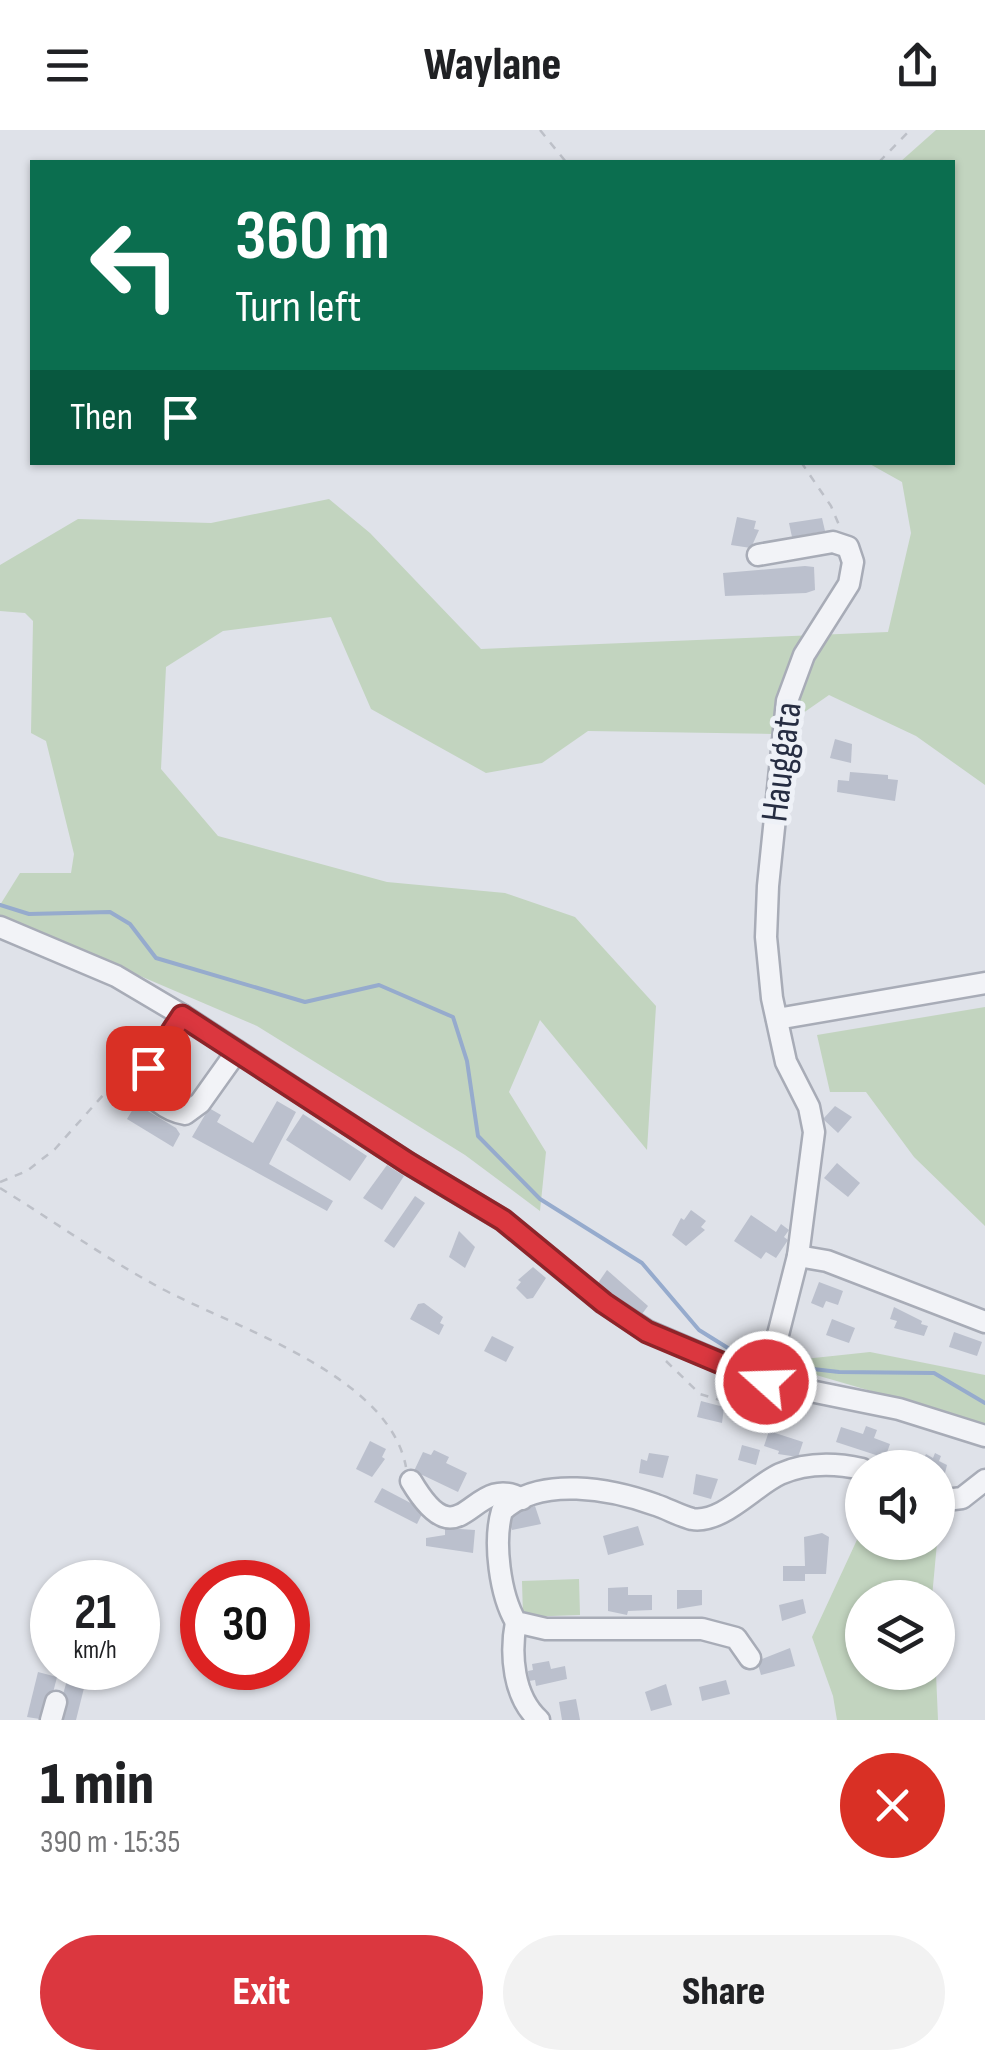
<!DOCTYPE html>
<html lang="en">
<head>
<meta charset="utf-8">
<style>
  body { margin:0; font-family:"Sofia Sans Condensed",sans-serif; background:#f2f2f2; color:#202124; height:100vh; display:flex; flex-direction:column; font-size:38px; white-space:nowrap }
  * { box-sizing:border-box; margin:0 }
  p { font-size:32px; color:#757577 }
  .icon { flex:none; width:55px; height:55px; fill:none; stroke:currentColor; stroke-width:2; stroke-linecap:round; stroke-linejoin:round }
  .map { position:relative; height:1590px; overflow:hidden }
  .drawer { display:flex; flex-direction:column; background:#fff; flex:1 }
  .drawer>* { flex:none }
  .guide { position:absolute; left:30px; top:30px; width:925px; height:305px; border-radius:0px; box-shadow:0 2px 8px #0004; background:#0b6e4f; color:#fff; overflow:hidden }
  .fabs { position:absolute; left:845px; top:1320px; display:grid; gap:20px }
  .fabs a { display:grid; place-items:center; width:110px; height:110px; border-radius:50%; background:#fff; box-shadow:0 2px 8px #0004; font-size:50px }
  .speed { position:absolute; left:30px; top:1430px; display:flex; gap:20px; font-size:50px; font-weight:700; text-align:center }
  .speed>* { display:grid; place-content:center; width:130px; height:130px; border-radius:50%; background:#fff; box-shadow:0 2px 8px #0004; line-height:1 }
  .speed small { font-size:25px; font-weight:400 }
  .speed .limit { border:15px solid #d22; background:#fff; color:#111 }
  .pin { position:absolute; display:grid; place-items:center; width:85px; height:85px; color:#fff; margin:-42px; border-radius:20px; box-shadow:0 5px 15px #0006 }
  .me { position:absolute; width:110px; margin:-55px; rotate:290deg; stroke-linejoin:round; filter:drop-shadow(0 0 8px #0008) }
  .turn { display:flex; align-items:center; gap:35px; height:210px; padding:0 40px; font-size:45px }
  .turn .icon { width:130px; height:130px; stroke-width:2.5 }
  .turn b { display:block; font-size:70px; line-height:85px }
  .then { display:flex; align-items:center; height:95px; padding:0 40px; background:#0003; gap:20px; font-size:38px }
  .round { display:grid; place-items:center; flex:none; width:105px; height:105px; border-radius:52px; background:#f2f2f2 }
  .summary { display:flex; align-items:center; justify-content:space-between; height:170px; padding:0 40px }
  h1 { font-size:60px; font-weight:800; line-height:75px }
  .action { display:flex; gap:20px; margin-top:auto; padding:20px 40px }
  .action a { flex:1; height:115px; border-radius:60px; background:#db373f; color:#fff; font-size:40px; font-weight:800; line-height:115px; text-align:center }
  .action a+a { background:#f2f2f2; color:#202124 }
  header { display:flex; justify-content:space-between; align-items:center; height:130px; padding:0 40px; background:#fff; font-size:45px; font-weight:800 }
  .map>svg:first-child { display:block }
</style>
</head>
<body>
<header><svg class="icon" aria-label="menu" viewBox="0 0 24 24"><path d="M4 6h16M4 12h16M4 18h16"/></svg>Waylane<svg class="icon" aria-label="share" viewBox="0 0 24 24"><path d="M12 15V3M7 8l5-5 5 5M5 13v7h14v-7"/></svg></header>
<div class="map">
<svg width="985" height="1590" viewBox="0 0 985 1590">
  <rect width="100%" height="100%" fill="#dfe2e9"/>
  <!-- green -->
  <g fill="#c2d4bf">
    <polygon points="936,0 985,0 985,655 916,606 829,565 773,604 588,601 542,633 486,643 371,579 331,487 223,501 166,537 161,639 218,706 387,752 505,763 575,787 656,876 647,1020 540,890 509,962 546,1022 540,1081 465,1025 257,896 0,786 0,775 20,743 71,743 74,724 46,611 31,603 33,491 25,483 0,481 0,435 78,389 211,393 329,369 370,403 481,519 888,502 911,403 902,352 868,333 952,332 952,32 900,32"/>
    <polygon points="985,877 985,1096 914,1027 866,962 830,962 817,905"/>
    <polygon points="870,1222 985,1245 985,1294 809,1243 795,1230"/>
    <polygon points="862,1399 862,1412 937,1413 932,1467 862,1468 862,1542 936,1543 938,1590 837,1590 833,1566 812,1507"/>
    <polygon points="579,1449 580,1485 523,1487 522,1451"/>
  </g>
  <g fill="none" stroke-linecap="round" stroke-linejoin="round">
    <!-- stream -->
    <g stroke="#96abcd" stroke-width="4">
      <polyline points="0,775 29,784 110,782 130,794 156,828 305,872 379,855 453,887 467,931 478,1006 540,1069 642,1133 699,1200 752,1233 764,1234"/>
      <polyline points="778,1235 839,1242 934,1243 985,1273"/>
    </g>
  </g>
  <!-- building -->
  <g fill="#bbc0cd">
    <polygon points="737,387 756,391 754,399 759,400 751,418 731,415"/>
    <polygon points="822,388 825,401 792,407 789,393"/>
    <polygon points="805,436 814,437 815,460 806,463 725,466 723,443"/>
    <polygon points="835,609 852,614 851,633 830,628"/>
    <polygon points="850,642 888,645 888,649 898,650 895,671 837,662 838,650 849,651"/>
    <polygon points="166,930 188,949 184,956 188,959 180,973 164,964 167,959 159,955 166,943 161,939"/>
    <polygon points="277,971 296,982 269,1034 333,1071 327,1081 192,1007 209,978 221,985 217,992 253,1013"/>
    <polygon points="136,974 176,998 180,1004 173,1017 127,989"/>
    <polygon points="835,976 852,987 838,1003 823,989"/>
    <polygon points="303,984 367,1026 350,1051 286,1010"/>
    <polygon points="837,1033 860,1053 848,1067 824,1048"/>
    <polygon points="387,1035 404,1046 382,1080 363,1068"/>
    <polygon points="415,1066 425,1073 394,1118 384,1111"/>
    <polygon points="691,1080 706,1091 701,1097 705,1100 686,1116 672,1105 681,1088 684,1090"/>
    <polygon points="751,1085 776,1102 781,1094 789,1100 784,1107 788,1110 776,1128 766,1122 761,1129 734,1111"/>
    <polygon points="459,1101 475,1117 465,1138 449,1127"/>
    <polygon points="533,1137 546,1148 533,1168 527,1169 516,1158 521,1152 518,1150"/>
    <polygon points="607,1140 648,1176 639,1188 596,1156"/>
    <polygon points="819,1152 843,1161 838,1175 826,1171 823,1178 811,1173"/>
    <polygon points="424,1173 443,1187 440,1193 444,1195 439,1205 410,1189 418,1174"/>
    <polygon points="894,1177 922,1191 921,1194 928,1196 924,1206 894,1198 897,1191 890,1189"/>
    <polygon points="832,1189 855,1198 849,1213 826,1205"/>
    <polygon points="954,1202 982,1212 977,1226 949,1217"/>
    <polygon points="492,1206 514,1217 506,1232 484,1221"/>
    <polygon points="701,1271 724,1277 722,1293 697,1287"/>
    <polygon points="866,1296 877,1300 874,1308 890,1314 885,1328 836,1312 841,1297 863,1304"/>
    <polygon points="769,1301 803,1312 798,1327 778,1324 779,1321 764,1316"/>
    <polygon points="370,1311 386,1319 382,1327 385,1329 372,1347 356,1339"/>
    <polygon points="742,1315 760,1320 756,1335 738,1330"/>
    <polygon points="434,1320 449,1327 446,1333 467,1343 458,1362 414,1341 423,1322 431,1325"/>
    <polygon points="649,1323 669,1326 663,1348 639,1343 641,1329 647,1331"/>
    <polygon points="935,1323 941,1326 939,1331 947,1335 944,1347 938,1353 938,1338 919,1338 926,1324 933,1328"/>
    <polygon points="696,1344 718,1349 711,1369 693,1364"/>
    <polygon points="382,1358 424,1380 417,1394 374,1372"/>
    <polygon points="535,1376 541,1394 512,1400 507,1386"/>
    <polygon points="638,1396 644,1415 608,1425 603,1406"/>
    <polygon points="445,1398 475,1400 473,1423 426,1416 426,1408 445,1405"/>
    <polygon points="822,1403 829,1407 826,1444 805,1444 805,1451 783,1451 783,1436 805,1436 804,1407"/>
    <polygon points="628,1457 628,1465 652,1465 652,1480 628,1481 627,1485 608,1481 608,1458"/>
    <polygon points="677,1460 702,1460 702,1475 677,1479"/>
    <polygon points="803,1469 806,1483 782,1491 779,1475"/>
    <polygon points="790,1518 795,1536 761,1545 757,1531"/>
    <polygon points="549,1531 551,1539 565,1536 567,1549 536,1556 535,1550 529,1551 528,1541 533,1540 532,1534"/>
    <polygon points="38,1542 57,1547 46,1590 27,1587"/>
    <polygon points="67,1550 85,1554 76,1590 56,1590"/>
    <polygon points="726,1550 730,1564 702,1571 699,1557"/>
    <polygon points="666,1554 672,1575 651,1581 645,1562"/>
    <polygon points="576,1569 580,1590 562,1590 559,1572"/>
  </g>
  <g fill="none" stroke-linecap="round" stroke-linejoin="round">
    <!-- minor casing -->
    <g stroke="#a8acb7" stroke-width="25">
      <g id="minor">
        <polyline points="758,425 833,412 848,417 853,432 849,454 804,525 787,571 768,756 766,807 772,868 786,932 809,977 814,1002 798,1126 766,1252"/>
        <polyline points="0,797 116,846 182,885 408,1033 503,1090 604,1173 647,1201 766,1252 899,1279 985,1306"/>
        <path d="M182,885l-38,64c2,18 24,32 41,35l15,-11 37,-52"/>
        <polyline points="777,889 985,853"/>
        <polyline points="798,1126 827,1131 985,1192"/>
        <path d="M411,1351c51,86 60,-11 111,18"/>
        <polyline points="938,1371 962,1368 985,1350"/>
        <path d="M516,1492c-6,32 -3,75 23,98"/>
        <path d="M750,1528l-14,-20 -34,-9h-156l-30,-7c-16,-27 -23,-80 -14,-111 38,-36 110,-22 154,-6 12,4 24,11 36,14 30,5 62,-33 88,-45 25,-11 55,-11 82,-5"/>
        <polyline points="51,1590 56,1572"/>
      </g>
    </g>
    <!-- path -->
    <g stroke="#bdc0c8" stroke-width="2.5" stroke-dasharray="8 8" stroke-linecap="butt">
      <polyline points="540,0 566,32"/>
      <polyline points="879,32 910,0"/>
      <polyline points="801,332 831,376 839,395"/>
      <polyline points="0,1052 27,1041 55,1019 137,927"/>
      <path d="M0,1058c52,32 102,68 155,97 75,42 233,87 251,182"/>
      <polyline points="666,1231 700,1264 729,1273"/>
    </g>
    <!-- minor -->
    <use href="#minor" stroke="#f2f3f7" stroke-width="20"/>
  </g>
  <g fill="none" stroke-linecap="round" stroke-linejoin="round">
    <!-- route casing -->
    <g stroke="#8e2429" stroke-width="25">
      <polyline id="route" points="148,938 182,886 408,1033 503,1090 604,1173 647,1202 766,1252"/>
    </g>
    <!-- route -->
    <use href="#route" stroke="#db373f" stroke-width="18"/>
  </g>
  <g text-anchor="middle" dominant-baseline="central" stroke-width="10" stroke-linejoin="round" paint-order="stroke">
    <!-- street labels -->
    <g font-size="38" fill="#262d42" stroke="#eef1f7">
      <text transform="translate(782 632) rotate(-83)">Hauggata</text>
    </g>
  </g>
</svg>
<div class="fabs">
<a><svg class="icon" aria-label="sound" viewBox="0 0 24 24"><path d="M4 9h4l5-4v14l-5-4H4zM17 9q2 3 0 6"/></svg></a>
<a><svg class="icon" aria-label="layers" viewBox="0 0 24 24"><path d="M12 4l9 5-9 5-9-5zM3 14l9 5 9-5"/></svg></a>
</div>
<div class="speed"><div>21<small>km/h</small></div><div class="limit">30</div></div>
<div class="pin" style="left:148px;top:938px;background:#d93025"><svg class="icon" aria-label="arrive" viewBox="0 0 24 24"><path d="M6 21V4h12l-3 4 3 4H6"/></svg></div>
<svg class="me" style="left:766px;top:1252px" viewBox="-20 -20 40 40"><circle r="17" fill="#db373f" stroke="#fff" stroke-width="3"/><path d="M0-11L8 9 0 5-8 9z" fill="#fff"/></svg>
<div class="guide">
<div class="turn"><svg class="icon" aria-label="left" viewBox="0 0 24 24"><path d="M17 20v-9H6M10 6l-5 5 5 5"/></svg><div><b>360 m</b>Turn left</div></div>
<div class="then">Then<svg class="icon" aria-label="arrive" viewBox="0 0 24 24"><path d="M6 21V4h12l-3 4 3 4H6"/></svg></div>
</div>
</div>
<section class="drawer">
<div class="summary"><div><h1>1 min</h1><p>390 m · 15:35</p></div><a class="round" style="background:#d93025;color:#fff"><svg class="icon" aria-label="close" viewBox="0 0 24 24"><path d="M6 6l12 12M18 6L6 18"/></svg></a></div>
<div class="action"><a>Exit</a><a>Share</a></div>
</section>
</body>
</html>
